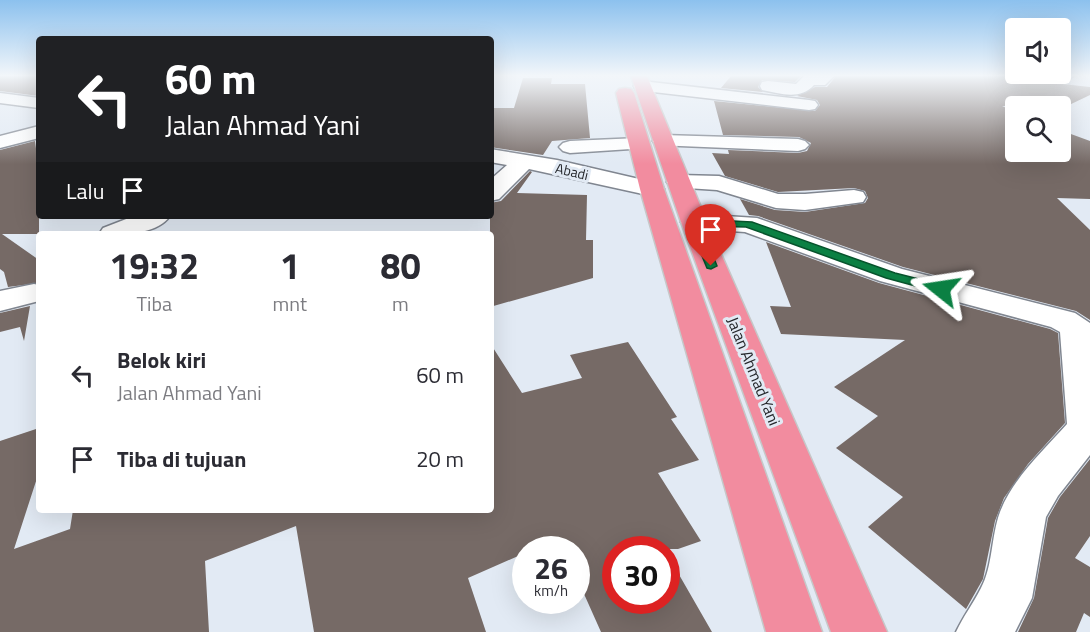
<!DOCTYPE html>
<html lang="id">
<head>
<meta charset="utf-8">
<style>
  body { margin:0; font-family:"Titillium Web",sans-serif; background:#f2f2f3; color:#2b2b33; height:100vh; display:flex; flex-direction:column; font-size:22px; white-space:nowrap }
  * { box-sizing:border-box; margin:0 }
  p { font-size:20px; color:#7c7c81 }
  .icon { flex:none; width:33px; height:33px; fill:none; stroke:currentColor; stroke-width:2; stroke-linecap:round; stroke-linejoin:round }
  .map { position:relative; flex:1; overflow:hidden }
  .panel { position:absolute; left:36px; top:231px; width:458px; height:282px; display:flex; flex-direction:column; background:#fff; border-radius:6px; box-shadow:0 6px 24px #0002 }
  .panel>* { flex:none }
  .guide { position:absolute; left:36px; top:36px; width:458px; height:183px; border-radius:6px; box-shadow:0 6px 24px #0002; background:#202124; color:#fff; overflow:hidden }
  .buttons { position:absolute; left:1005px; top:18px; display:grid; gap:12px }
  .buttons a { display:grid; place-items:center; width:66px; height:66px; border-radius:6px; background:#fff; box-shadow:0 6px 24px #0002; font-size:30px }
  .speed { position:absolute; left:512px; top:536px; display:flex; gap:12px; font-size:30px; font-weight:700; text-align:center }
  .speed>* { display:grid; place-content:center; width:78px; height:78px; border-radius:50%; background:#fff; box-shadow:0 6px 24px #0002; line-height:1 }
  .speed small { font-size:15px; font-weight:400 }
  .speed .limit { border:9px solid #d22; background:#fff; color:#111 }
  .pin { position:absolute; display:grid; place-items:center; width:51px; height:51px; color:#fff; margin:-62px -26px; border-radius:50% 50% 50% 0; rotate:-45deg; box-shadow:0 0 6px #0007 }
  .pin .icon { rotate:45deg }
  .me { position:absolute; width:66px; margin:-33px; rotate:285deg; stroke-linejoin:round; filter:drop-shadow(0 0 4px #0008) }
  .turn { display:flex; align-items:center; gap:21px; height:126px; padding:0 30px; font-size:27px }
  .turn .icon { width:78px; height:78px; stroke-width:2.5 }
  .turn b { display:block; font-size:42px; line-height:51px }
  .then { display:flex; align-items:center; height:57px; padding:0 30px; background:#0003; gap:12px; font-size:22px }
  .eta { display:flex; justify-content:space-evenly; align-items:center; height:102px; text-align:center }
  .eta b { font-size:36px; font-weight:700; line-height:42px }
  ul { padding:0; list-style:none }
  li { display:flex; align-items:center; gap:18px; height:84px; padding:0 30px }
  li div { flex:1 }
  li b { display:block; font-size:22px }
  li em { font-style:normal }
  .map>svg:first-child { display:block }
</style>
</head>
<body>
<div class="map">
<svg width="1090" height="632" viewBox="0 0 1090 632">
  <rect width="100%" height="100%" fill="#e2eaf4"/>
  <!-- building -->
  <g fill="#766a66">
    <polygon points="0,76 39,76 39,96 0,91"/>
    <polygon points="731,76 801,76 795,82 762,80 758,87 763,92 721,88"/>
    <polygon points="836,76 1026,76 1053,83 1090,87 1090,95 1067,106 1002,106 1016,112 1016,152 1060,152 1060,130 1090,141 1090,199 1057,198 1090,230 1090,320 1076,311 903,267 758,216 749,215 740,199 775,210 805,212 865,203 868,198 865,191 854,188 778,192 725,176 712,153 729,154 728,150 798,153 807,151 811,143 799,137 723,135 714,101 815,111 820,105 817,100 797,96 815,87 827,87"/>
    <polygon points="523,78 552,78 551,84 585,84 590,138 552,141 543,155 490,147 490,108 514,108"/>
    <polygon points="35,141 39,171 39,234 2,234 39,260 39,283 8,287 4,272 0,269 0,150"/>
    <polygon points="530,171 532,172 517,193 587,195 586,240 593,240 593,278 490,307 490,203 501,201"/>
    <polygon points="766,242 879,283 1050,329 1058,333 1065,423 1028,464 1004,498 995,521 983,579 966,609 868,527 903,497 836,448 878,416 834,387 905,340 781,334 770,306 791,307"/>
    <polygon points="30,306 24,341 20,327 0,332 0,313"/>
    <polygon points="628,342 677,417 671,419 699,460 658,473 701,541 678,549 615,549 615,600 666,600 666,552 712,632 601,632 576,576 576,549 525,549 525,553 468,578 486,632 314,632 296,526 205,561 209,632 0,632 0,441 39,428 39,472 14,549 70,529 73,510 490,510 490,343 522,393 582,378 570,355"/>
    <polygon points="1090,459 1090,536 1075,558 1090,567 1090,617 1084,613 1076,632 1018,632 1034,598 1048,518 1060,497"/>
  </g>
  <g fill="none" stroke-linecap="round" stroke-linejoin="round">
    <!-- minor casing -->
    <g stroke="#808690" stroke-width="3">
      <g id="minor">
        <path d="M804,76h30l-9,9h-11c-13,15 -33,9 -52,5l-2,-4 2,-4 6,-1 28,3z"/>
        <path d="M1043,76h30c-6,7 -24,7 -30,0z"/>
        <polygon points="642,81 809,100 815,101 818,105 815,109 809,110 636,90 634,86 636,82"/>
        <polygon points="0,93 39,98 39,108 0,103"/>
        <polygon points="39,126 39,138 0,148 0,136"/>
        <polygon points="663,135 798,139 805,141 809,145 805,149 798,151 656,145 653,141 656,137"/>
        <polygon points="639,138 646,140 649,144 646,148 570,153 563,151 559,147 563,143 570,141"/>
        <polygon points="490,149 557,160 652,182 661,184 664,189 661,194 652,196 529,169 499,199 490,201 490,180 507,165 490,162"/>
        <polygon points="679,175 719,176 778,194 805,194 854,190 863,192 866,197 863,202 805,210 776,208 717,190 671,187 667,182 671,177"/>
        <path d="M694,214l63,4 145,51 173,44 15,10v132l-32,41 -12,21 -14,81 -17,34h-59c8,-17 17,-28 25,-44 12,-22 10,-52 19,-76 13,-34 43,-61 67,-88l-7,-92 -9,-5 -171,-46 -135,-49 -60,-4 -4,-6 4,-6z"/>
        <path d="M134,216h36c-14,20 -49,18 -71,18l4,-6z"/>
        <polygon points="34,284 39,285 39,301 0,311 0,291"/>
      </g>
    </g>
    <!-- highway casing -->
    <g stroke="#c6c7c8" stroke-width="3">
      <g id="highway">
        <polygon points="631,76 647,76 707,222 887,632 831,632 681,222"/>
        <polygon points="625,88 631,89 634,93 664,189 822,632 766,632 640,189 616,93 619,89"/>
      </g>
    </g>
    <!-- minor -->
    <use href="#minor" fill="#fff" fill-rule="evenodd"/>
    <!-- highway -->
    <use href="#highway" fill="#f28c9f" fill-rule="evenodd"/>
  </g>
  <!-- sky -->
  <linearGradient id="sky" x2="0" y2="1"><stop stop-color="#8cc1ee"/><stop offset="0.46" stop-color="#f2f6fa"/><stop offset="1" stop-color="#f2f6fa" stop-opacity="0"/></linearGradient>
  <rect width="1090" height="164" fill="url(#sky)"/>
  <!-- route -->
  <polygon fill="#0b8043" stroke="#07532c" stroke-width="1.5" points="694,219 752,222 895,273 946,286 947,289 941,293 886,278 746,227 701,226 717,266 711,269 707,268 688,222"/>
  <g text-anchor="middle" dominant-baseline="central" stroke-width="6" stroke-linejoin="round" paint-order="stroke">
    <!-- far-street labels -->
    <g font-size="14" fill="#25272b" stroke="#e2eaf4">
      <text transform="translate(572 171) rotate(13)">Abadi</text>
    </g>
    <!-- street labels -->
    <g font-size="16" fill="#25272b" stroke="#e2eaf4">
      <text transform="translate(754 371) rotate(68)">Jalan Ahmad Yani</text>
    </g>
  </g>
</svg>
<div class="buttons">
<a><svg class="icon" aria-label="sound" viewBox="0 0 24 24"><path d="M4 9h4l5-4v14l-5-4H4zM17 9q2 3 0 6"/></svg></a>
<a><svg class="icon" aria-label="search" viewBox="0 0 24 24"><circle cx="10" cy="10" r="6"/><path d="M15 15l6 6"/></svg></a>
</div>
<div class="speed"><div>26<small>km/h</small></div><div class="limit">30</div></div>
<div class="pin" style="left:711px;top:266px;background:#d93025"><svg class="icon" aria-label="arrive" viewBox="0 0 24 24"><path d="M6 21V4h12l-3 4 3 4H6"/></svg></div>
<svg class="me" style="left:941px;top:289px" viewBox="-20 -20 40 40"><path d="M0-17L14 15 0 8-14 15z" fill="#0b8043" stroke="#fff" stroke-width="4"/></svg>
<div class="guide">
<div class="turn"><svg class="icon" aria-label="left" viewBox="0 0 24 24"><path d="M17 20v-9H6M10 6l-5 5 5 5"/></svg><div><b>60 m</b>Jalan Ahmad Yani</div></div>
<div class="then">Lalu<svg class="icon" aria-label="arrive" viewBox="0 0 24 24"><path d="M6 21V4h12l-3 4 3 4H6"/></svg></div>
</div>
<section class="panel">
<div class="eta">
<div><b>19:32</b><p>Tiba</p></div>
<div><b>1</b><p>mnt</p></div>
<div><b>80</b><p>m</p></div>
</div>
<ul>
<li><svg class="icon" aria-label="left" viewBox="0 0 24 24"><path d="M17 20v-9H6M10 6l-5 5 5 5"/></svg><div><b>Belok kiri</b><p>Jalan Ahmad Yani</p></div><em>60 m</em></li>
<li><svg class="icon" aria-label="arrive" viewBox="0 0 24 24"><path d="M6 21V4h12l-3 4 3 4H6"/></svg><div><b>Tiba di tujuan</b></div><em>20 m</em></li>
</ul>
</section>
</div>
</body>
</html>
